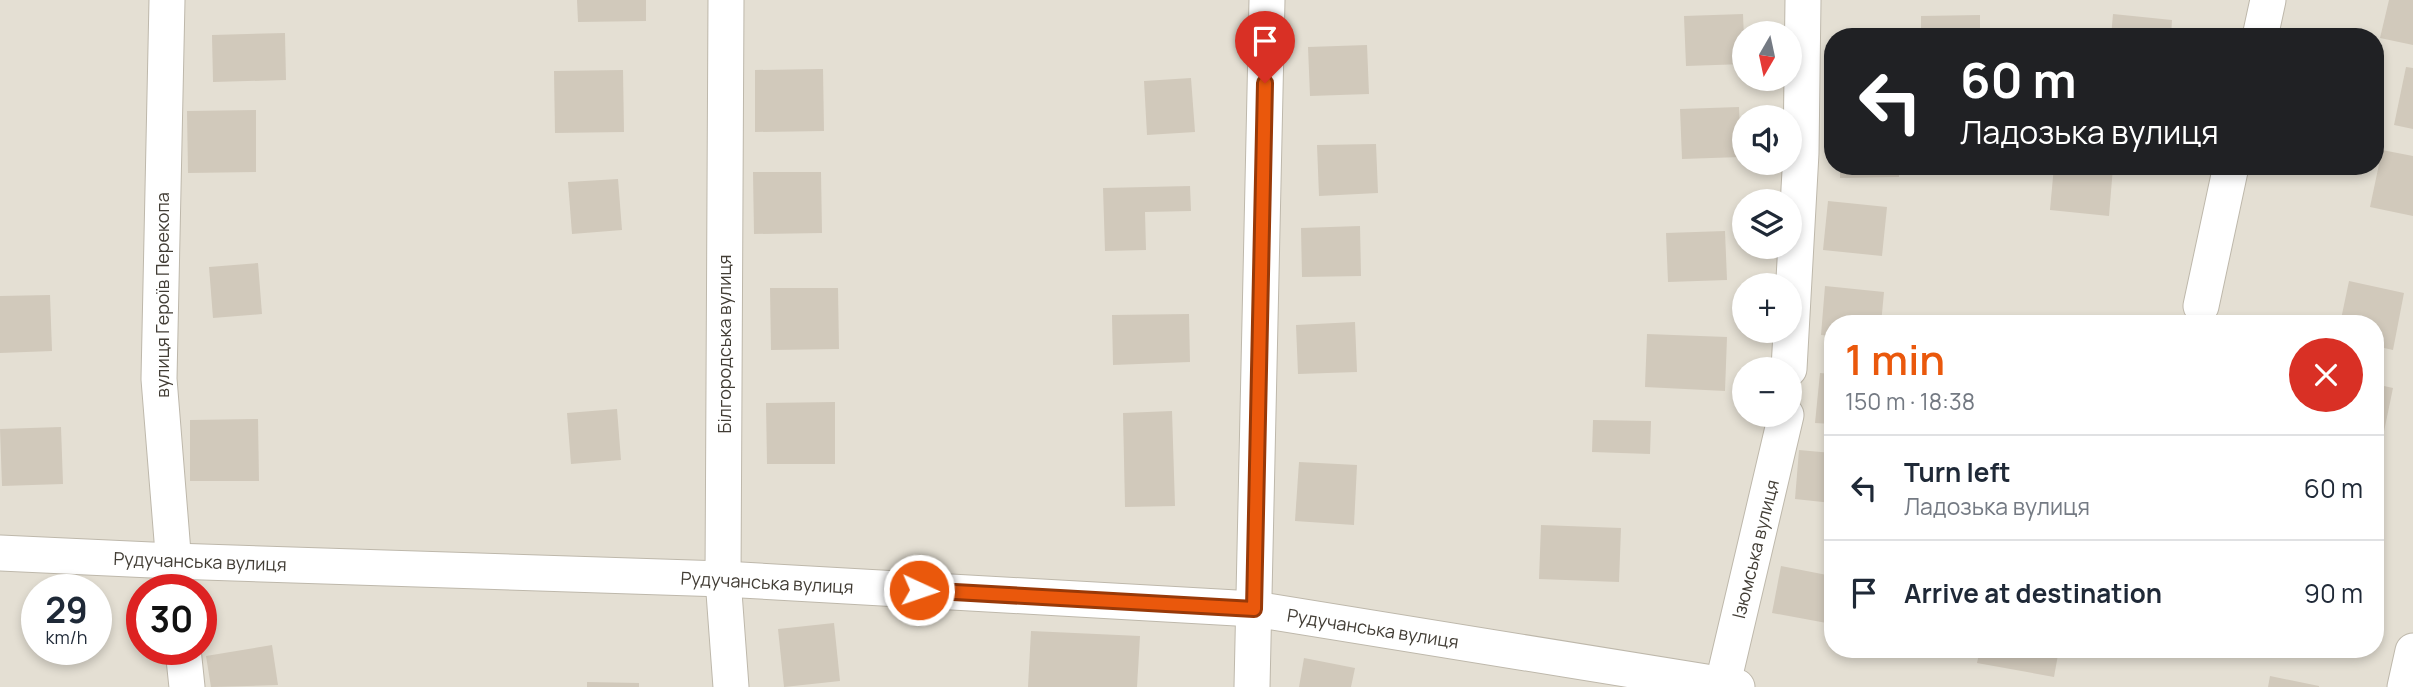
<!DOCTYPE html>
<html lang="en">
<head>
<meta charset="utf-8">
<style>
  body { margin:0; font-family:Manrope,sans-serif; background:#f2f2f3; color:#1f2937; height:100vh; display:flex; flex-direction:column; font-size:26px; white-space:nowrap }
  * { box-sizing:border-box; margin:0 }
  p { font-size:23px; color:#747a83 }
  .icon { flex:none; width:38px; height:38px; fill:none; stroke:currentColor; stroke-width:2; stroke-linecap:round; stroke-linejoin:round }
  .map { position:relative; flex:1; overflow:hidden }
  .sheet { position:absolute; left:1824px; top:315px; width:560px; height:343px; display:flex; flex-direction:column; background:#fff; border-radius:28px; box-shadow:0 4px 10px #0003 }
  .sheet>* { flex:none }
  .banner { position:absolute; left:1824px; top:28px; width:560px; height:147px; border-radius:28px; box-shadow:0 4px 10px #0003; background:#202124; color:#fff; overflow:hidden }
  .needle { width:46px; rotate:189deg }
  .buttons { position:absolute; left:1732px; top:21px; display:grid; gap:14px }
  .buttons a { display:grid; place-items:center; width:70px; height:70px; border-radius:50%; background:#fff; box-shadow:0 4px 10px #0003; font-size:35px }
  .speed { position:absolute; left:21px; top:574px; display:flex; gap:14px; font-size:35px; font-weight:700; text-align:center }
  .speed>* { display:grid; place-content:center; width:91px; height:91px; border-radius:50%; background:#fff; box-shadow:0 4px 10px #0003; line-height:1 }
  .speed small { font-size:18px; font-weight:400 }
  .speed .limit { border:10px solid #d22; background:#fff; color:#111 }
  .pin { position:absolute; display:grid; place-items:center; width:60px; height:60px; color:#fff; margin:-72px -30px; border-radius:50% 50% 50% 0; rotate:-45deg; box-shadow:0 0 7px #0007 }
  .pin .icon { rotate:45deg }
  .me { position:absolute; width:77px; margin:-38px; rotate:93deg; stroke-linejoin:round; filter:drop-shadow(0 0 5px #0008) }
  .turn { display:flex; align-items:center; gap:24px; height:147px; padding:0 21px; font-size:32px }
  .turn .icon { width:91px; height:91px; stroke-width:2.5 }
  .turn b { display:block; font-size:49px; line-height:60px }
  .round { display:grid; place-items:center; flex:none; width:74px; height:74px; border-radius:37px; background:#f2f2f3 }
  .head { display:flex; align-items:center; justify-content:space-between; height:119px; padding:0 21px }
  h1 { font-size:42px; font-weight:600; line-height:52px; color:#ea580c }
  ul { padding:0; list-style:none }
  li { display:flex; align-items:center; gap:21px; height:105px; padding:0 21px; border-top:2px solid #e0e1e3 }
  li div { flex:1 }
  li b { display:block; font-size:26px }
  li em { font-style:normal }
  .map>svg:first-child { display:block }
</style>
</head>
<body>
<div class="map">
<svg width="2413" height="687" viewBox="0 0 2413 687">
  <rect width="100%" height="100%" fill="#f0ede4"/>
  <!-- residential -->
  <path fill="#e4dfd3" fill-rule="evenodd" d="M0,0h2413v687h-2413zM1745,33h45v46h-45zM1832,37h543v129h-543zM1745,117h45v46h-45zM1745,201h45v46h-45zM1745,285h45v46h-45zM1832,324h543v325h-543zM1745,369h45v46h-45zM37,590h59v59h-59zM142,590h59v59h-59z"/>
  <!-- building -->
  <g fill="#d1c9bb">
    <polygon points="577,0 646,0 646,21 578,22"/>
    <polygon points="2389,0 2413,0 2413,45 2380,38"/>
    <polygon points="1743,14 1745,64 1686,66 1684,16"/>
    <polygon points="2113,14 2172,20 2171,37 2111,37"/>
    <polygon points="1980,15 1980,37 1921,37 1921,16"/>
    <polygon points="285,33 286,80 213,82 212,35"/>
    <polygon points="1367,45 1369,94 1310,96 1308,47"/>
    <polygon points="2406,67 2413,68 2413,129 2394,125"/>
    <polygon points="823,69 824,131 755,132 755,70"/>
    <polygon points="623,70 624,132 555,133 554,71"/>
    <polygon points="1191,78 1195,132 1147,135 1144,81"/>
    <polygon points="1739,107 1741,157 1682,159 1680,109"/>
    <polygon points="256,110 256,172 188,173 187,111"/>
    <polygon points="1376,144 1378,193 1319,196 1317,145"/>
    <polygon points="2382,150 2413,156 2413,216 2370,207"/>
    <polygon points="1840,166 1899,166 1899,177 1840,178"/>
    <polygon points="2054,166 2113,167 2109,216 2050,210"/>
    <polygon points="753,172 821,172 822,233 754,234"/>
    <polygon points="618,179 622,230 572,234 568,182"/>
    <polygon points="1190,186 1191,211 1145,212 1146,250 1105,251 1103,188"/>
    <polygon points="1828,201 1887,207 1882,256 1823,250"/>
    <polygon points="1360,226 1361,276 1302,277 1301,228"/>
    <polygon points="1725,231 1727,280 1668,282 1666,233"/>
    <polygon points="258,263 262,314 213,318 209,267"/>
    <polygon points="2349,281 2404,293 2393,350 2375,346 2375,324 2340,324"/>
    <polygon points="1825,286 1884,292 1881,324 1832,324 1832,336 1821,335"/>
    <polygon points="770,288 838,288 839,349 771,350"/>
    <polygon points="50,295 52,351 0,353 0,296"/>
    <polygon points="1189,314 1190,362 1113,365 1112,315"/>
    <polygon points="2032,315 2091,320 2090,324 2031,324"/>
    <polygon points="1355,322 1357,372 1298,374 1296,325"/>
    <polygon points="1647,334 1727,337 1725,391 1645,387"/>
    <polygon points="1820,373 1832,374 1832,424 1815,423"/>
    <polygon points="2375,384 2393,388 2381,446 2375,444"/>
    <polygon points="835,402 835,464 767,464 766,403"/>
    <polygon points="617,409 621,460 571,464 567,413"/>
    <polygon points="1172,411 1175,506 1125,507 1123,413"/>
    <polygon points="258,419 259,481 190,481 190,420"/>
    <polygon points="1593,420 1651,421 1650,454 1592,452"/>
    <polygon points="61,427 63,484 2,486 0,429"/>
    <polygon points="1799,450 1832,453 1832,503 1795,499"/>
    <polygon points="1299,462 1357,465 1354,525 1295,521"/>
    <polygon points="1541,525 1621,528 1619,582 1539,579"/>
    <polygon points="1781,566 1832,576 1832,624 1772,613"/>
    <polygon points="834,623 840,681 784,687 778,629"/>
    <polygon points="1031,631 1140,636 1137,687 1028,687"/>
    <polygon points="272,645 278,685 211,687 206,656"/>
    <polygon points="1980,649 2059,649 2054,677 1977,663"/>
    <polygon points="1304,658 1355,668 1351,687 1299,687"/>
    <polygon points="2270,676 2319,686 2319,687 2268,687"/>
    <polygon points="587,682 639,683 639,687 587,687"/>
  </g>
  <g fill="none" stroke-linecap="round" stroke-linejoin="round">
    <!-- minor casing -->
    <g stroke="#beb8ab" stroke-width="37">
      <g id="minor">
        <polyline points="167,0 159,379 176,590"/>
        <polyline points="726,0 723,579 731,687"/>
        <polyline points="2260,37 2268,0"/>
        <polyline points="2201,306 2231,166"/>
        <polyline points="1789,369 1801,153 1803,0"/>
        <polyline points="0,553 173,561 723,579 1254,609 1737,687"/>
        <polyline points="183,649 187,687"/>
        <polyline points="1723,683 1786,415"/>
        <polyline points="1252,687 1267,0"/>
        <polyline points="2405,687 2413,651"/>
      </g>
    </g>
    <!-- minor -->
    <use href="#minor" stroke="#fff" stroke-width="35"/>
  </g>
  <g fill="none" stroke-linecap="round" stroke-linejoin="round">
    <!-- route casing -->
    <g stroke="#983908" stroke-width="18">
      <polyline id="route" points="919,590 1254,609 1265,83"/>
    </g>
    <!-- route -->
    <use href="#route" stroke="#ea580c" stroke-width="12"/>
  </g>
  <g text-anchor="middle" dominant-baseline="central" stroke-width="5" stroke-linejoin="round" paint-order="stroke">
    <!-- street labels -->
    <g font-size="18" fill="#423d35" stroke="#fff">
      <text transform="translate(162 295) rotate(-90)">вулиця Героїв Перекопа</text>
      <text transform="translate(724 344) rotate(-90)">Білгородська вулиця</text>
      <text transform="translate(1755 549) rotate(-76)">Ізюмська вулиця</text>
      <text transform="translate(200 561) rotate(2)">Рудучанська вулиця</text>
      <text transform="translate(767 582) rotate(3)">Рудучанська вулиця</text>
      <text transform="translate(1373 628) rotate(9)">Рудучанська вулиця</text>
    </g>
  </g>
</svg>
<div class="buttons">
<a><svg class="needle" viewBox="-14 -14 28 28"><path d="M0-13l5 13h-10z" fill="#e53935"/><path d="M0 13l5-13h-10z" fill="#747a83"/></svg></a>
<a><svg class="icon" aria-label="sound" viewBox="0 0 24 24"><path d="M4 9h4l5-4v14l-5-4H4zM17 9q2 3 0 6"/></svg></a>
<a><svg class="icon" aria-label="layers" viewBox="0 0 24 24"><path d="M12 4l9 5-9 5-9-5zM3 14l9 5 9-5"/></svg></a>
<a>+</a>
<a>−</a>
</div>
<div class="speed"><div>29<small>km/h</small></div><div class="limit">30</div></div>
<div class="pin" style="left:1265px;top:83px;background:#d93025"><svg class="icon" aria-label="arrive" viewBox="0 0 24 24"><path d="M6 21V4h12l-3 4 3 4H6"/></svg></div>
<svg class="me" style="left:919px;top:590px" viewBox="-20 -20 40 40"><circle r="17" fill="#ea580c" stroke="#fff" stroke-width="3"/><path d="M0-11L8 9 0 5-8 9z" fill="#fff"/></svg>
<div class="banner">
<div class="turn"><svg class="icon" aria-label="left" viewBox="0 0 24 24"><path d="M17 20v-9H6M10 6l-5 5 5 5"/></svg><div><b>60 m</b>Ладозька вулиця</div></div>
</div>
<section class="sheet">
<div class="head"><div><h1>1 min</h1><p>150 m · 18:38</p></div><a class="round" style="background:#d93025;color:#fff"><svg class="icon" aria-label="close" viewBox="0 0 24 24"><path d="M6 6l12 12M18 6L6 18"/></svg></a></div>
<ul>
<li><svg class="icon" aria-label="left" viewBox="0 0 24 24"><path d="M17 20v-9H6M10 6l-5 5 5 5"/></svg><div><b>Turn left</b><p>Ладозька вулиця</p></div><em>60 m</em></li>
<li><svg class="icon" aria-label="arrive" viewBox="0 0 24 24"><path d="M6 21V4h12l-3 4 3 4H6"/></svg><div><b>Arrive at destination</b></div><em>90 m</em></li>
</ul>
</section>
</div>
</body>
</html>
